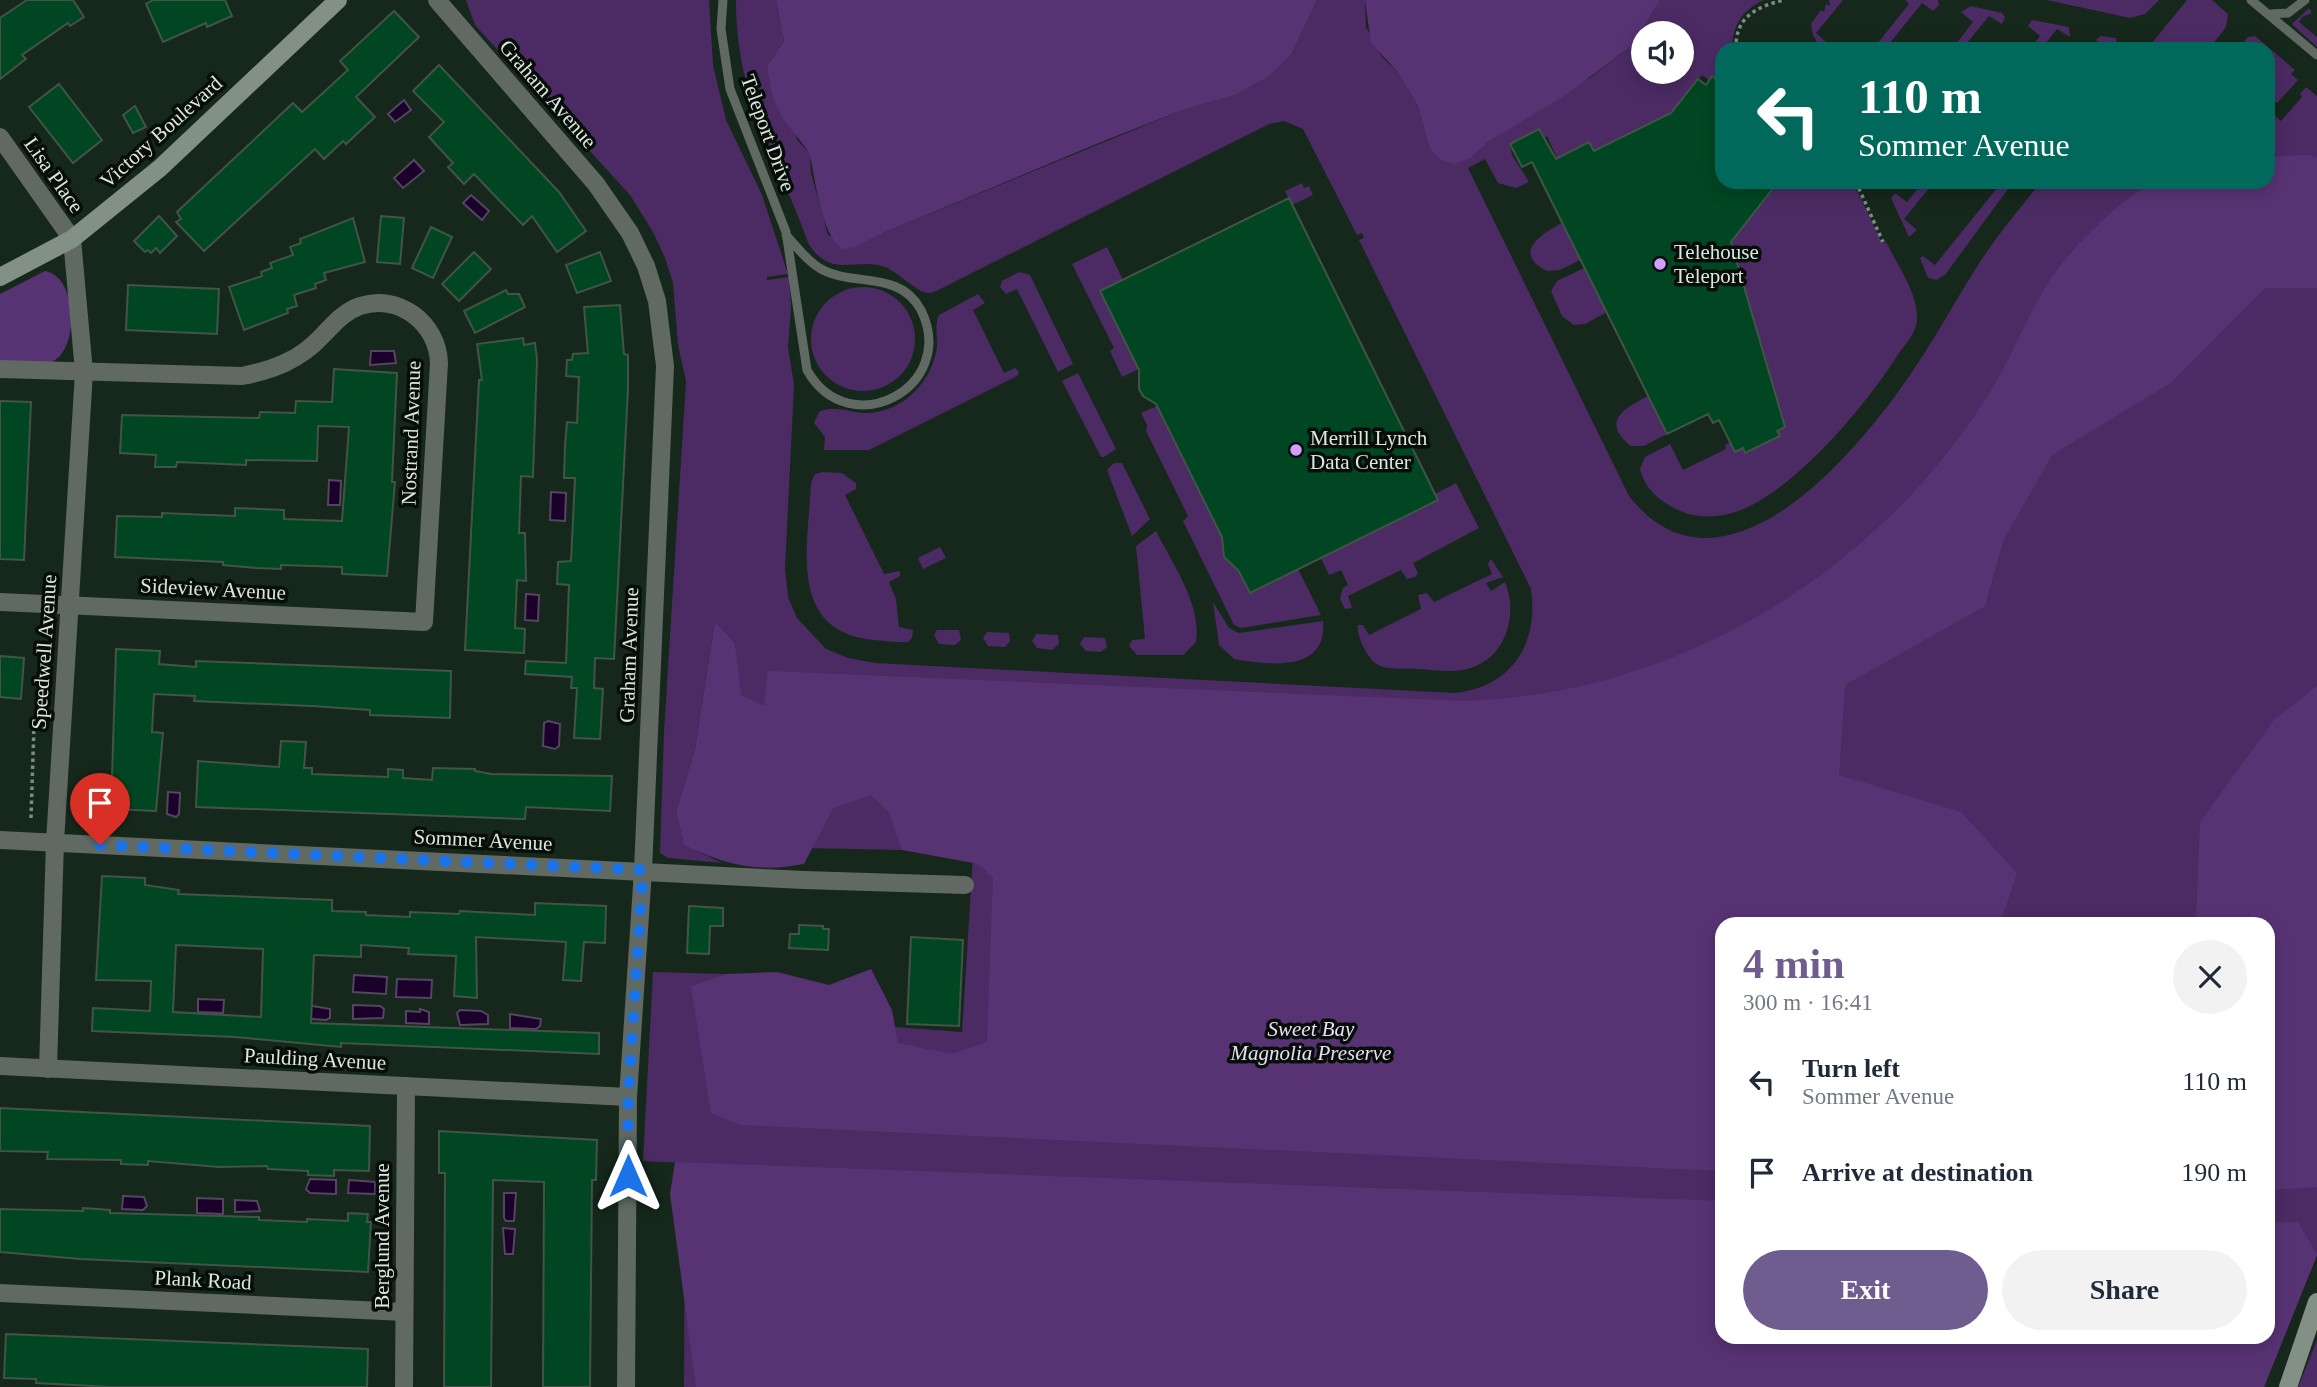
<!DOCTYPE html>
<html lang="en">
<head>
<meta charset="utf-8">
<style>
  body { margin:0; font-family:"Times New Roman",serif; background:#f2f2f3; color:#1f2937; height:100vh; display:flex; flex-direction:column; font-size:26px; white-space:nowrap }
  * { box-sizing:border-box; margin:0 }
  p { font-size:23px; color:#747a83 }
  .icon { flex:none; width:38px; height:38px; fill:none; stroke:currentColor; stroke-width:2; stroke-linecap:round; stroke-linejoin:round }
  .map { position:relative; flex:1; overflow:hidden }
  .sheet { position:absolute; left:1715px; top:917px; width:560px; height:427px; display:flex; flex-direction:column; background:#fff; border-radius:21px; box-shadow:0 4px 18px #0003 }
  .sheet>* { flex:none }
  .top-card { position:absolute; left:1715px; top:42px; width:560px; height:147px; border-radius:21px; box-shadow:0 4px 18px #0003; background:#00695c; color:#fff; overflow:hidden }
  .fabs { position:absolute; left:1631px; top:21px; display:grid; gap:14px }
  .fabs a { display:grid; place-items:center; width:63px; height:63px; border-radius:50%; background:#fff; box-shadow:0 4px 18px #0003; font-size:35px }
  .pin { position:absolute; display:grid; place-items:center; width:60px; height:60px; color:#fff; margin:-72px -30px; border-radius:50% 50% 50% 0; rotate:-45deg; box-shadow:0 0 7px #0007 }
  .pin .icon { rotate:45deg }
  .me { position:absolute; width:77px; margin:-38px; rotate:0deg; stroke-linejoin:round; filter:drop-shadow(0 0 5px #0008) }
  .turn { display:flex; align-items:center; gap:24px; height:147px; padding:0 28px; font-size:32px }
  .turn .icon { width:91px; height:91px; stroke-width:2.5 }
  .turn b { display:block; font-size:49px; line-height:60px }
  .round { display:grid; place-items:center; flex:none; width:74px; height:74px; border-radius:37px; background:#f2f2f3 }
  .headline { display:flex; align-items:center; justify-content:space-between; height:119px; padding:0 28px }
  h1 { font-size:42px; font-weight:700; line-height:52px; color:#705d90 }
  .button { display:flex; gap:14px; margin-top:auto; padding:14px 28px }
  .button a { flex:1; height:80px; border-radius:42px; background:#705d90; color:#fff; font-size:28px; font-weight:700; line-height:80px; text-align:center }
  .button a+a { background:#f2f2f3; color:#1f2937 }
  ul { padding:0; list-style:none }
  li { display:flex; align-items:center; gap:21px; height:91px; padding:0 28px }
  li div { flex:1 }
  li b { display:block; font-size:26px }
  li em { font-style:normal }
  .map>svg:first-child { display:block }
</style>
</head>
<body>
<div class="map">
<svg width="2317" height="1387" viewBox="0 0 2317 1387">
  <rect width="100%" height="100%" fill="#16271b"/>
  <!-- green -->
  <g fill="#4c2b64" fill-rule="evenodd">
    <path d="M466,0h243l4,65 13,55 36,75 26,79 -21,3v3l22,-3 2,31 -3,39 6,38 -9,184 3,28 9,21 29,31 22,9 27,5 580,30c56,-6 84,-48 76,-104l-172,-349 5,-2 -2,-5 -5,2 -54,-106 -19,-8 -15,3 -321,161c-6,3 -14,8 -20,8 -10,0 -30,-21 -43,-26 -31,-10 -52,12 -76,-22 -32,-89 -73,-145 -73,-245h40l8,41 -17,25 31,75 12,13 1,19 17,62 28,12 27,-14 297,-122 55,-16 57,-42 25,-53h48l1,27 16,30 15,14 21,35 11,41 43,10 16,-15 103,-65 43,-33 26,-44h104c-21,9 -32,26 -32,49h-10v35l-9,-8 -4,4 -7,-5 -31,38 -77,38 -5,-9 -22,11 -6,14 -14,-31 -3,2 -5,-9 -29,15 2,11 17,27 -13,6 -18,-5 -13,-24 -17,9 161,328c93,118 227,-42 281,-121 25,-36 46,-76 70,-113 18,-28 40,-54 61,-80h227v-62l5,-6 8,7 21,-24 -2,-3 6,-7 11,9v1159l-53,132h-1580l1,-224 -42,-2 10,-189 73,2 -34,12 85,32 185,14 11,-176 -71,-6 -149,-3 -18,-204 -20,-22 -20,128 -19,63 8,33 38,18 -54,-5 -8,-5 4,-121 22,-351 -8,-36 -5,-62 -8,-25 -12,-26 -23,-37 -155,-170zM1643,33h39v39h-39zM1722,924h546v413h-546z"/>
    <polygon points="1829,0 1843,0 1816,33 1828,44 1821,49 1813,35 1811,24 1821,10 1824,12 1826,4 1830,6"/>
    <polygon points="1905,0 1938,0 1939,5 1933,11 1922,3 1885,49 1873,49 1909,4"/>
    <polygon points="2047,0 2159,0 2145,14 2130,18"/>
    <polygon points="2187,0 2212,0 2228,14 2226,27 2209,49 2147,49"/>
    <polygon points="1971,6 2002,13 2005,17 2002,24 1989,16 1962,49 1952,49 1973,22 1961,12"/>
    <polygon points="2309,8 2312,13 2302,17 2299,22 2317,37 2317,47 2292,24"/>
    <polygon points="2032,20 2069,27 2070,37 2057,29 2041,49 2030,49 2040,36 2028,26"/>
    <polygon points="2101,36 2116,38 2118,49 2108,49 2096,40"/>
    <polygon points="2255,36 2295,70 2291,74 2298,80 2277,103 2268,97 2268,49 2238,49 2248,37"/>
    <path d="M1778,182h75l29,61 4,-1c11,22 33,53 31,79 -1,11 -11,23 -18,32 -32,51 -101,134 -158,157 -21,9 -47,9 -67,-2 -16,-8 -30,-21 -34,-39l5,-12 25,-13 13,26 43,-21 -1,-4 5,-3 5,10 8,-4 3,5 33,-17 -2,-5 8,-4 -54,-185z"/>
    <polygon points="1923,182 1934,182 1904,219 1917,230 1909,237 1891,198 1895,193 1907,202"/>
    <polygon points="2002,182 2013,182 1945,275 1936,280 1928,278 1920,258 1923,256 1935,265"/>
    <polygon points="1302,183 1304,188 1309,186 1313,195 1292,205 1285,191"/>
    <path d="M1562,223l18,37 -20,10 -13,1c-36,-18 -5,-38 15,-48z"/>
    <polygon points="1107,247 1123,280 1100,292 1139,369 1122,377 1110,351 1114,348 1072,264"/>
    <polygon points="1584,268 1607,312 1585,324 1574,325 1562,316 1551,291 1557,281"/>
    <polygon points="1019,272 1030,275 1073,364 1058,372 1017,289 1006,294 1000,287 1002,281"/>
    <circle cx="863" cy="339" r="52"/>
    <path d="M978,294l7,9 -12,7 31,63 11,-5 4,4 -2,4 -148,74h-45l1,-13 -11,-14 5,-11c15,-8 32,1 48,1 36,-1 65,-31 70,-66 1,-11 -3,-21 2,-32z"/>
    <polygon points="1078,373 1116,449 1104,457 1101,457 1062,381"/>
    <path d="M1648,396l19,38 -23,12h-13c-31,-25 -6,-38 17,-50z"/>
    <polygon points="1157,406 1222,537 1224,557 1238,570 1250,593 1298,569 1321,615 1241,628 1234,625 1183,521 1188,516 1146,431 1147,425 1141,413"/>
    <polygon points="1114,463 1122,463 1150,519 1132,536 1107,470"/>
    <path d="M823,472l19,1 14,10v6l-11,6 39,79 16,-3v5l-11,6 7,17 3,28 14,3 -1,8 -4,4c-10,1 -22,-1 -33,-2 -88,-8 -67,-93 -64,-157l4,-9z"/>
    <polygon points="1456,483 1479,528 1413,563 1418,573 1415,577 1407,579 1401,570 1348,596 1352,608 1345,609 1340,599 1343,588 1348,585 1341,570 1329,575 1321,558 1438,500 1435,494"/>
    <path d="M1156,531c16,32 46,74 40,111l-13,13h-46l-8,-9 3,-6 13,-1 -9,-93z"/>
    <polygon points="940,547 946,558 923,569 918,558"/>
    <path d="M1491,559l12,18 -17,6 5,8 14,-9c14,34 0,78 -38,87 -16,4 -33,1 -49,0 -13,-1 -32,2 -43,-6 -8,-6 -19,-28 -17,-38h5l6,10 52,-26 -3,-14 9,-2 7,9 58,-28 -4,-10z"/>
    <path d="M1213,602l16,26 10,5 84,-12c5,52 -55,44 -89,38l-15,-14z"/>
    <polygon points="937,630 959,630 961,640 955,645 939,644 934,635"/>
    <polygon points="987,632 1009,633 1010,641 1005,647 988,646 983,638"/>
    <polygon points="1036,634 1058,635 1059,644 1052,650 1037,648 1032,641"/>
    <polygon points="1084,637 1105,638 1107,647 1101,652 1086,651 1080,644"/>
    <polygon points="2317,1340 2317,1387 2298,1387"/>
  </g>
  <!-- forest -->
  <g fill="#583374">
    <path d="M776,0h541l-25,53 -22,22 -35,20 -55,16 -74,29 -223,93 -27,14 -12,2c-23,-11 -28,-68 -34,-93 -2,-8 -22,-29 -28,-39 -9,-15 -12,-34 -15,-51l17,-25z"/>
    <polygon points="1365,0 1660,0 1634,44 1567,94 1488,142 1472,157 1455,164 1441,160 1429,147 1418,106 1397,71 1371,43"/>
    <path d="M2308,155l9,3v130h-52l-93,94 -120,73 -49,86 -18,65 -140,79 -6,90 122,37 56,61 -17,51h-278v247l-982,-46 -29,-12 -20,-127 35,-12 51,-2 52,13 42,-16 21,41 6,33 54,11 35,-12 6,-164 -14,-14 -77,-14 -13,-38 -18,-17 -38,13 -29,56c-47,9 -78,1 -120,-19l-8,-33 19,-63 20,-128 20,22 6,52 23,11 4,-35 695,30c214,-5 418,-130 529,-312 20,-33 34,-70 54,-103 15,-24 35,-45 55,-64 14,-13 29,-27 46,-35 24,-11 92,-5 121,-5v-25z"/>
    <path d="M45,271c32,5 34,75 10,89 -13,8 -39,2 -55,2v-68z"/>
    <polygon points="2317,686 2317,1187 2268,1190 2268,924 2196,924 2200,822 2274,720"/>
    <polygon points="675,1162 1722,1201 1722,1337 2268,1337 2268,1223 2298,1222 2317,1255 2264,1387 696,1387 670,1194"/>
  </g>
  <!-- water -->
  <g fill="#1a002b" stroke="#544561" stroke-width="2">
    <polygon points="404,100 411,110 395,122 388,114"/>
    <polygon points="414,160 424,171 403,188 394,178"/>
    <polygon points="471,195 489,211 482,220 463,203"/>
    <polygon points="371,351 394,351 396,363 370,365"/>
    <polygon points="329,480 341,481 340,505 328,505"/>
    <polygon points="551,492 566,493 565,521 550,520"/>
    <polygon points="526,594 539,595 538,621 525,620"/>
    <polygon points="548,721 560,724 559,746 555,749 543,746 544,723"/>
    <polygon points="168,792 180,793 179,814 176,817 167,814"/>
    <polygon points="354,975 387,977 386,994 353,992"/>
    <polygon points="397,979 432,980 431,998 396,997"/>
    <polygon points="198,999 224,1000 223,1013 198,1012"/>
    <polygon points="301,1004 330,1009 330,1018 326,1020 300,1018"/>
    <polygon points="353,1005 380,1006 384,1009 383,1018 353,1019"/>
    <polygon points="420,1009 429,1012 429,1024 406,1023 406,1011 420,1012"/>
    <polygon points="460,1010 481,1011 488,1015 488,1024 460,1025 457,1013"/>
    <polygon points="510,1014 541,1019 540,1026 536,1029 510,1028"/>
    <polygon points="310,1179 336,1180 336,1194 310,1193 306,1189"/>
    <polygon points="349,1180 375,1182 375,1194 348,1193"/>
    <polygon points="504,1193 516,1193 514,1221 506,1221 504,1218"/>
    <polygon points="123,1196 144,1197 147,1206 143,1210 122,1209"/>
    <polygon points="197,1198 223,1199 223,1214 197,1213"/>
    <polygon points="235,1200 257,1201 260,1211 235,1212"/>
    <polygon points="503,1228 515,1229 513,1254 505,1254"/>
  </g>
  <!-- building -->
  <g fill="#004622" stroke="#415447" stroke-width="2" fill-rule="evenodd">
    <polygon points="27,0 73,0 84,17 70,26 68,23 22,55 26,59 0,79 0,18"/>
    <polygon points="153,0 225,0 232,16 207,27 206,23 163,42 146,4"/>
    <polygon points="394,11 419,37 356,97 375,117 346,144 343,141 324,159 315,149 204,251 176,222 181,219 177,212 293,103 302,112 348,70 340,61"/>
    <polygon points="439,65 559,192 586,231 557,252 532,216 523,225 474,174 464,184 448,167 453,163 429,137 444,122 413,91"/>
    <polygon points="1712,76 1722,84 1722,182 1778,182 1731,242 1785,427 1777,431 1780,436 1745,453 1743,448 1735,452 1719,420 1713,423 1708,414 1667,434 1532,162 1522,167 1510,144 1539,129 1556,159 1589,142 1594,151 1671,113 1698,79 1706,85"/>
    <polygon points="59,84 102,140 73,163 29,107"/>
    <polygon points="135,106 146,127 133,133 123,115"/>
    <polygon points="1289,198 1438,500 1250,593 1238,570 1224,557 1222,537 1156,404 1143,396 1139,389 1139,370 1100,291"/>
    <polygon points="159,216 177,236 160,253 156,248 151,253 148,250 145,252 134,241"/>
    <polygon points="381,216 404,218 400,264 377,262"/>
    <polygon points="353,218 365,262 324,273 326,280 315,284 316,288 294,295 297,306 287,309 288,313 244,330 229,287 262,276 261,272 272,268 270,263 293,255 290,247 301,243 300,239"/>
    <polygon points="431,227 452,237 433,278 412,268"/>
    <polygon points="474,252 491,269 459,301 442,284"/>
    <polygon points="600,252 611,281 577,293 566,265"/>
    <polygon points="128,285 219,289 217,334 126,330"/>
    <polygon points="506,290 508,294 519,294 525,307 475,333 464,311"/>
    <polygon points="620,305 624,354 628,355 628,389 614,659 595,658 594,688 603,689 600,739 574,738 577,688 571,688 572,677 525,674 526,661 566,663 569,585 557,584 558,562 571,561 575,478 564,478 565,445 567,422 577,423 579,377 566,376 567,360 572,360 573,354 588,353 584,307"/>
    <polygon points="523,338 524,345 535,343 537,360 533,477 521,476 519,533 525,533 526,581 517,580 515,628 525,629 524,653 465,650 479,380 482,380 477,344"/>
    <polygon points="334,369 397,373 392,482 395,482 387,576 342,574 342,567 281,565 281,569 256,568 223,565 223,562 115,557 117,516 162,517 162,513 235,516 235,508 284,510 284,519 342,521 349,427 318,426 317,461 246,460 246,465 177,462 176,467 155,467 156,455 120,453 122,415 259,418 260,412 295,413 296,401 332,402"/>
    <polygon points="0,401 31,402 24,560 0,559"/>
    <polygon points="116,649 160,651 159,664 196,667 196,661 451,671 450,718 370,715 370,710 312,706 194,701 195,696 154,694 152,732 163,733 156,811 111,809"/>
    <polygon points="0,656 24,658 21,699 0,697"/>
    <polygon points="281,741 306,742 304,768 312,768 312,774 388,777 388,769 403,770 403,778 432,780 433,768 475,769 475,771 491,774 612,776 610,811 526,807 525,819 196,807 198,761 279,767"/>
    <path d="M102,876l43,2v7l34,5 -1,4 154,6v11l34,1v3l44,2v-5l49,2 1,-3 75,4v-12l71,3 -1,37 -21,-1 -3,39 -18,-1 3,-38 -90,-5 1,61 -23,-2 2,-40 -48,-2 1,-6 -48,-3v12l-47,-2 -3,68 288,10v21l-258,-11v4l-106,-10 -143,-6 1,-23 57,3 1,-30 -55,-1zM176,945l87,4 -2,68 -88,-5z"/>
    <polygon points="689,906 723,908 723,926 710,926 709,954 687,953"/>
    <polygon points="799,925 823,926 823,929 829,929 828,950 789,948 790,934 799,934"/>
    <polygon points="911,937 963,940 959,1026 907,1024"/>
    <polygon points="0,1108 370,1126 369,1171 334,1170 334,1176 308,1175 308,1171 268,1169 267,1166 219,1167 148,1161 148,1165 121,1164 121,1160 47,1159 48,1152 0,1151"/>
    <polygon points="439,1131 597,1140 596,1180 592,1180 590,1387 543,1387 544,1182 493,1180 491,1387 444,1387 445,1173 439,1173"/>
    <polygon points="83,1208 110,1210 110,1213 259,1217 259,1220 307,1222 307,1219 348,1221 348,1213 368,1214 367,1222 371,1222 368,1272 80,1259 0,1252 0,1209 83,1211"/>
    <polygon points="6,1334 368,1349 367,1387 111,1387 36,1383 36,1379 4,1378"/>
  </g>
  <g fill="none" stroke-linecap="round" stroke-linejoin="round">
    <!-- path -->
    <g stroke="#7d8b80" stroke-width="3.5" stroke-dasharray="3.5 3.5" stroke-linecap="butt">
      <path d="M1736,49c-1,-32 20,-42 48,-49"/>
      <polyline points="1856,182 1883,242"/>
      <polyline points="31,818 34,726"/>
    </g>
    <!-- lane -->
    <g stroke="#606962" stroke-width="9">
      <path d="M723,0l-2,29 9,60 56,143 21,138c42,75 152,17 114,-60 -21,-40 -68,-23 -100,-41 -14,-8 -24,-22 -35,-34"/>
      <polyline points="2251,0 2317,55"/>
      <polyline points="2271,14 2288,13 2305,0"/>
    </g>
    <!-- street -->
    <g stroke="#606962" stroke-width="18">
      <polyline points="437,0 596,184 630,233 646,266 657,301 665,366 643,870 628,1097 626,1387"/>
      <polyline points="0,137 72,239 84,372 55,842 48,1069"/>
      <path d="M0,369l242,7c31,-6 58,-16 80,-40 12,-12 21,-24 38,-30 38,-13 78,17 79,57l-15,259 -424,-20"/>
      <polyline points="0,840 804,880 965,885"/>
      <polyline points="0,1066 628,1097"/>
      <polyline points="0,1293 404,1312"/>
      <polyline points="404,1387 406,1086"/>
    </g>
    <!-- secondary -->
    <g stroke="#839086" stroke-width="18">
      <polyline points="0,277 72,239 160,168 338,0"/>
      <polyline points="2288,1387 2317,1302"/>
    </g>
  </g>
  <g fill="none" stroke-linecap="round" stroke-linejoin="round">
    <!-- route -->
    <polyline stroke="#1a73e8" stroke-width="12" stroke-dasharray="0 21.6" points="100,845 643,870 628,1097 628,1176"/>
  </g>
  <!-- markers -->
  <g fill="#d29dfd" stroke="#070e09" stroke-width="2.5">
    <circle cx="1660" cy="264" r="7"/>
    <circle cx="1296" cy="450" r="7"/>
  </g>
  <g text-anchor="middle" dominant-baseline="central" stroke-width="7" stroke-linejoin="round" paint-order="stroke">
    <!-- street labels -->
    <g font-size="21" fill="#dce7de" stroke="#070e09">
      <text transform="translate(548 94) rotate(49)">Graham Avenue</text>
      <text transform="translate(161 132) rotate(-42)">Victory Boulevard</text>
      <text transform="translate(768 133) rotate(70)">Teleport Drive</text>
      <text transform="translate(54 175) rotate(55)">Lisa Place</text>
      <text transform="translate(411 433) rotate(-88)">Nostrand Avenue</text>
      <text transform="translate(213 589) rotate(3)">Sideview Avenue</text>
      <text transform="translate(44 652) rotate(-86)">Speedwell Avenue</text>
      <text transform="translate(629 655) rotate(-88)">Graham Avenue</text>
      <text transform="translate(483 840) rotate(3)">Sommer Avenue</text>
      <text transform="translate(315 1059) rotate(3)">Paulding Avenue</text>
      <text transform="translate(382 1236) rotate(-90)">Berglund Avenue</text>
      <text transform="translate(203 1280) rotate(3)">Plank Road</text>
    </g>
    <!-- poi labels -->
    <g font-size="21" fill="#dce7de" stroke="#070e09" text-anchor="start">
      <text x="1674" y="252">Telehouse<tspan x="1674" dy="24">Teleport</tspan></text>
      <text x="1310" y="438">Merrill Lynch<tspan x="1310" dy="24">Data Center</tspan></text>
    </g>
    <!-- park labels -->
    <g font-size="21" font-style="italic" fill="#e9dff2" stroke="#070e09">
      <text x="1311" y="1029">Sweet Bay<tspan x="1311" dy="24">Magnolia Preserve</tspan></text>
    </g>
  </g>
</svg>
<div class="fabs">
<a><svg class="icon" aria-label="sound" viewBox="0 0 24 24"><path d="M4 9h4l5-4v14l-5-4H4zM17 9q2 3 0 6"/></svg></a>
</div>
<div class="pin" style="left:100px;top:845px;background:#d93025"><svg class="icon" aria-label="arrive" viewBox="0 0 24 24"><path d="M6 21V4h12l-3 4 3 4H6"/></svg></div>
<svg class="me" style="left:628px;top:1176px" viewBox="-20 -20 40 40"><path d="M0-17L14 15 0 8-14 15z" fill="#1a73e8" stroke="#fff" stroke-width="4"/></svg>
<div class="top-card">
<div class="turn"><svg class="icon" aria-label="left" viewBox="0 0 24 24"><path d="M17 20v-9H6M10 6l-5 5 5 5"/></svg><div><b>110 m</b>Sommer Avenue</div></div>
</div>
<section class="sheet">
<div class="headline"><div><h1>4 min</h1><p>300 m · 16:41</p></div><a class="round"><svg class="icon" aria-label="close" viewBox="0 0 24 24"><path d="M6 6l12 12M18 6L6 18"/></svg></a></div>
<ul>
<li><svg class="icon" aria-label="left" viewBox="0 0 24 24"><path d="M17 20v-9H6M10 6l-5 5 5 5"/></svg><div><b>Turn left</b><p>Sommer Avenue</p></div><em>110 m</em></li>
<li><svg class="icon" aria-label="arrive" viewBox="0 0 24 24"><path d="M6 21V4h12l-3 4 3 4H6"/></svg><div><b>Arrive at destination</b></div><em>190 m</em></li>
</ul>
<div class="button"><a>Exit</a><a>Share</a></div>
</section>
</div>
</body>
</html>
